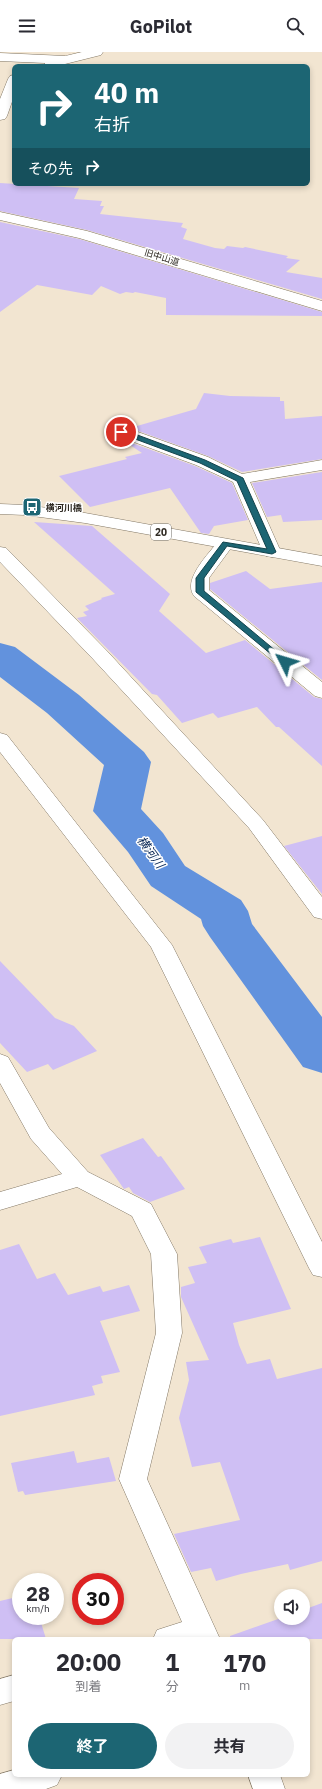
<!DOCTYPE html>
<html lang="ja">
<head>
<meta charset="utf-8">
<style>
  body { margin:0; font-family:"IBM Plex Sans","Noto Sans JP",sans-serif; background:#f2f2f3; color:#2b2b33; height:100vh; display:flex; flex-direction:column; font-size:15px; white-space:nowrap }
  * { box-sizing:border-box; margin:0 }
  p { font-size:13px; color:#7c7c81 }
  .icon { flex:none; width:22px; height:22px; fill:none; stroke:currentColor; stroke-width:2; stroke-linecap:round; stroke-linejoin:round }
  .map { position:relative; flex:1; overflow:hidden }
  .drawer { position:absolute; left:12px; top:1585px; width:298px; height:140px; display:flex; flex-direction:column; background:#fff; border-radius:6px; box-shadow:0 2px 6px #0003 }
  .drawer>* { flex:none }
  .top-card { position:absolute; left:12px; top:12px; width:298px; height:122px; border-radius:6px; box-shadow:0 2px 6px #0003; background:#1c6573; color:#fff; overflow:hidden }
  .buttons { position:absolute; left:274px; top:1537px; display:grid; gap:8px }
  .buttons a { display:grid; place-items:center; width:36px; height:36px; border-radius:50%; background:#fff; box-shadow:0 2px 6px #0003; font-size:20px }
  .speed { position:absolute; left:12px; top:1521px; display:flex; gap:8px; font-size:20px; font-weight:700; text-align:center }
  .speed>* { display:grid; place-content:center; width:52px; height:52px; border-radius:50%; background:#fff; box-shadow:0 2px 6px #0003; line-height:1 }
  .speed small { font-size:10px; font-weight:400 }
  .speed .limit { border:6px solid #d22; background:#fff; color:#111 }
  .pin { position:absolute; display:grid; place-items:center; width:34px; height:34px; color:#fff; margin:-17px; border:2px solid #fff; border-radius:50%; box-shadow:0 1px 4px #0007 }
  .me { position:absolute; width:44px; margin:-22px; rotate:310deg; stroke-linejoin:round; filter:drop-shadow(0 0 3px #0008) }
  .turn { display:flex; align-items:center; gap:14px; height:84px; padding:0 16px; font-size:18px }
  .turn .icon { width:52px; height:52px; stroke-width:2.5 }
  .turn b { display:block; font-size:28px; line-height:34px }
  .then { display:flex; align-items:center; height:38px; padding:0 16px; background:#0003; gap:8px; font-size:15px }
  .eta { display:flex; justify-content:space-evenly; align-items:center; height:68px; text-align:center }
  .eta b { font-size:24px; font-weight:700; line-height:28px }
  .action { display:flex; gap:8px; margin-top:auto; padding:8px 16px }
  .action a { flex:1; height:46px; border-radius:24px; background:#1c6573; color:#fff; font-size:16px; font-weight:700; line-height:46px; text-align:center }
  .action a+a { background:#f2f2f3; color:#2b2b33 }
  header { display:flex; justify-content:space-between; align-items:center; height:52px; padding:0 16px; background:#fff; font-size:18px; font-weight:700 }
  .map>svg:first-child { display:block }
</style>
</head>
<body>
<header><svg class="icon" aria-label="menu" viewBox="0 0 24 24"><path d="M4 6h16M4 12h16M4 18h16"/></svg>GoPilot<svg class="icon" aria-label="search" viewBox="0 0 24 24"><circle cx="10" cy="10" r="6"/><path d="M15 15l6 6"/></svg></header>
<div class="map">
<svg width="322" height="1737" viewBox="0 0 322 1737">
  <rect width="100%" height="100%" fill="#f2e5d1"/>
  <g fill="none" stroke-linecap="round" stroke-linejoin="round">
    <!-- river -->
    <polygon fill="#6292dd" fill-rule="evenodd" points="0,591 15,595 79,643 144,700 151,710 141,757 163,781 185,814 241,848 248,859 252,872 322,965 322,1021 303,1015 210,885 203,874 201,867 151,834 128,800 93,759 104,713 47,661 0,625"/>
  </g>
  <!-- building -->
  <g fill="#cfbff4">
    <polygon points="0,131 79,136 74,147 102,149 100,154 104,154 100,162 183,171 181,175 187,177 183,187 215,196 224,197 227,194 243,196 245,195 288,204 286,206 300,208 286,220 322,226 322,247 87,178 0,159"/>
    <polygon points="0,170 79,187 322,260 322,264 166,263 166,246 135,240 133,241 126,240 120,242 101,234 92,243 37,233 0,260"/>
    <polygon points="204,341 230,344 280,345 280,349 284,349 285,367 322,364 322,407 242,420 208,404 130,376 196,357"/>
    <polygon points="121,387 195,414 232,431 248,468 214,474 209,482 201,481 170,436 90,455 59,424 127,407 125,405 142,401"/>
    <polygon points="322,420 322,468 283,470 281,463 267,465 252,431"/>
    <polygon points="34,470 92,474 170,542 159,559 206,601 245,588 314,645 322,647 322,714 279,675 276,675 257,655 218,666 213,661 182,671 157,643 152,642 77,566 87,564 83,560 89,558 85,554 102,547 101,546 115,542"/>
    <polygon points="246,519 270,537 322,530 322,628 210,537 210,531"/>
    <polygon points="322,784 322,842 284,794"/>
    <polygon points="0,909 55,966 74,974 97,999 53,1018 48,1012 27,1020 0,991"/>
    <polygon points="143,1086 158,1105 161,1104 185,1137 150,1150 133,1141 129,1135 124,1137 100,1103"/>
    <polygon points="260,1185 291,1257 233,1271 239,1293 247,1312 270,1307 277,1327 322,1316 322,1509 290,1518 288,1512 241,1522 216,1529 211,1516 191,1520 174,1482 240,1468 220,1410 192,1415 179,1366 189,1328 186,1310 209,1308 181,1245 181,1235 195,1231 188,1215 207,1211 199,1195 231,1187 233,1191"/>
    <polygon points="19,1192 37,1227 55,1221 68,1243 100,1234 103,1240 129,1233 140,1259 100,1269 120,1320 101,1324 103,1331 92,1334 95,1343 0,1364 0,1198"/>
    <polygon points="74,1399 77,1411 109,1405 116,1429 25,1443 23,1439 18,1440 11,1411"/>
    <polygon points="21,1544 21,1564 39,1564 46,1587 0,1587 0,1549"/>
    <polygon points="322,1551 322,1587 230,1587 230,1584 281,1566 303,1566 303,1558"/>
  </g>
  <g fill="none" stroke-linecap="round" stroke-linejoin="round">
    <!-- minor casing -->
    <g stroke="#837866" stroke-width="1">
      <g id="minor">
        <polygon points="82,0 103,0 101,3 57,14 45,14 45,11 0,9 0,1 65,4"/>
        <polygon points="14,23 14,44 7,64 5,67 0,68 0,47 8,27 10,24"/>
        <polygon points="0,160 87,179 322,249 322,259 79,186 0,168"/>
        <polygon points="121,374 208,405 242,422 322,408 322,418 250,430 281,500 278,504 272,505 266,504 263,500 233,430 196,413 115,383 113,379 115,375"/>
        <path d="M225,487l6,1 3,4 -25,34v12l113,92v16l-7,-2 -121,-100c-12,-17 15,-42 25,-56z"/>
        <polygon points="0,495 6,496 107,599 263,768 322,845 322,867 314,865 249,776 93,607 0,510"/>
        <polygon points="0,681 7,683 172,893 322,1190 322,1225 313,1223 309,1216 151,895 0,700"/>
        <polygon points="0,1002 8,1005 49,1076 88,1120 151,1152 177,1202 182,1281 147,1427 220,1587 153,1587 157,1578 182,1570 119,1427 156,1281 151,1202 132,1164 77,1135 0,1158 0,1140 62,1122 31,1087 0,1031"/>
        <polygon points="14,1623 14,1649 0,1653 0,1627"/>
        <polygon points="14,1718 14,1723 62,1723 57,1733 46,1737 0,1737 0,1722"/>
        <polygon points="248,1723 280,1723 285,1737 253,1737"/>
      </g>
    </g>
    <!-- trunk casing -->
    <g stroke="#837866" stroke-width="1">
      <polygon id="trunk" points="0,452 25,453 85,461 322,504 322,514 85,471 25,463 0,462"/>
    </g>
    <!-- minor -->
    <use href="#minor" fill="#fff" fill-rule="evenodd"/>
    <!-- trunk -->
    <use href="#trunk" fill="#fff" fill-rule="evenodd"/>
  </g>
  <!-- route -->
  <polygon fill="#1c6573" stroke="#12424b" points="119,378 124,378 205,408 243,426 276,500 272,502 227,494 204,526 204,539 288,609 288,612 283,612 196,540 196,526 223,490 267,497 237,429 200,411 119,381"/>
  <!-- icons -->
  <defs>
    <g id="bus-square" transform="scale(1)"><rect x="-9" y="-9" width="18" height="18" rx="4" fill="#1c6573" stroke="#fff"/><path d="M-5-6H5V4H4V6H2V4H-2V6H-4V4H-5ZM-3.5-4V0h7V-4ZM-3.5 1.2v1.5H-2V1.2ZM2 1.2v1.5H3.5V1.2Z" fill="#fff"/></g>
  </defs>
  <g fill-rule="evenodd">
    <use href="#bus-square" x="32" y="455"/>
  </g>
  <g text-anchor="middle" dominant-baseline="central" stroke-width="3" stroke-linejoin="round" paint-order="stroke">
    <!-- far-street labels -->
    <g font-size="9" fill="#2f2a23" stroke="#fff">
      <text transform="translate(162 205) rotate(17)">旧中山道</text>
    </g>
    <!-- far-poi labels -->
    <g font-size="9" font-weight="bold" fill="#2f2a23" stroke="#fff" text-anchor="start">
      <text x="46" y="455">横河川橋</text>
    </g>
    <!-- shield labels -->
    <rect fill="#fff" stroke="#6d6a65" stroke-width="1" x="151" y="472" width="20" height="16" rx="3"/>
    <g font-size="10" font-weight="bold" fill="#2f2a23">
      <text x="161" y="480">20</text>
    </g>
    <!-- water labels -->
    <g font-size="12" font-style="italic" fill="#082655" stroke="#fff">
      <text transform="translate(151 800) rotate(54)">横河川</text>
    </g>
  </g>
</svg>
<div class="buttons">
<a><svg class="icon" aria-label="sound" viewBox="0 0 24 24"><path d="M4 9h4l5-4v14l-5-4H4zM17 9q2 3 0 6"/></svg></a>
</div>
<div class="speed"><div>28<small>km/h</small></div><div class="limit">30</div></div>
<div class="pin" style="left:121px;top:380px;background:#d93025"><svg class="icon" aria-label="arrive" viewBox="0 0 24 24"><path d="M6 21V4h12l-3 4 3 4H6"/></svg></div>
<svg class="me" style="left:285px;top:610px" viewBox="-20 -20 40 40"><path d="M0-17L14 15 0 8-14 15z" fill="#1c6573" stroke="#fff" stroke-width="4"/></svg>
<div class="top-card">
<div class="turn"><svg class="icon" aria-label="right" viewBox="0 0 24 24"><path d="M7 20v-9h11M14 6l5 5-5 5"/></svg><div><b>40 m</b>右折</div></div>
<div class="then">その先<svg class="icon" aria-label="right" viewBox="0 0 24 24"><path d="M7 20v-9h11M14 6l5 5-5 5"/></svg></div>
</div>
<section class="drawer">
<div class="eta">
<div><b>20:00</b><p>到着</p></div>
<div><b>1</b><p>分</p></div>
<div><b>170</b><p>m</p></div>
</div>
<div class="action"><a>終了</a><a>共有</a></div>
</section>
</div>
</body>
</html>
